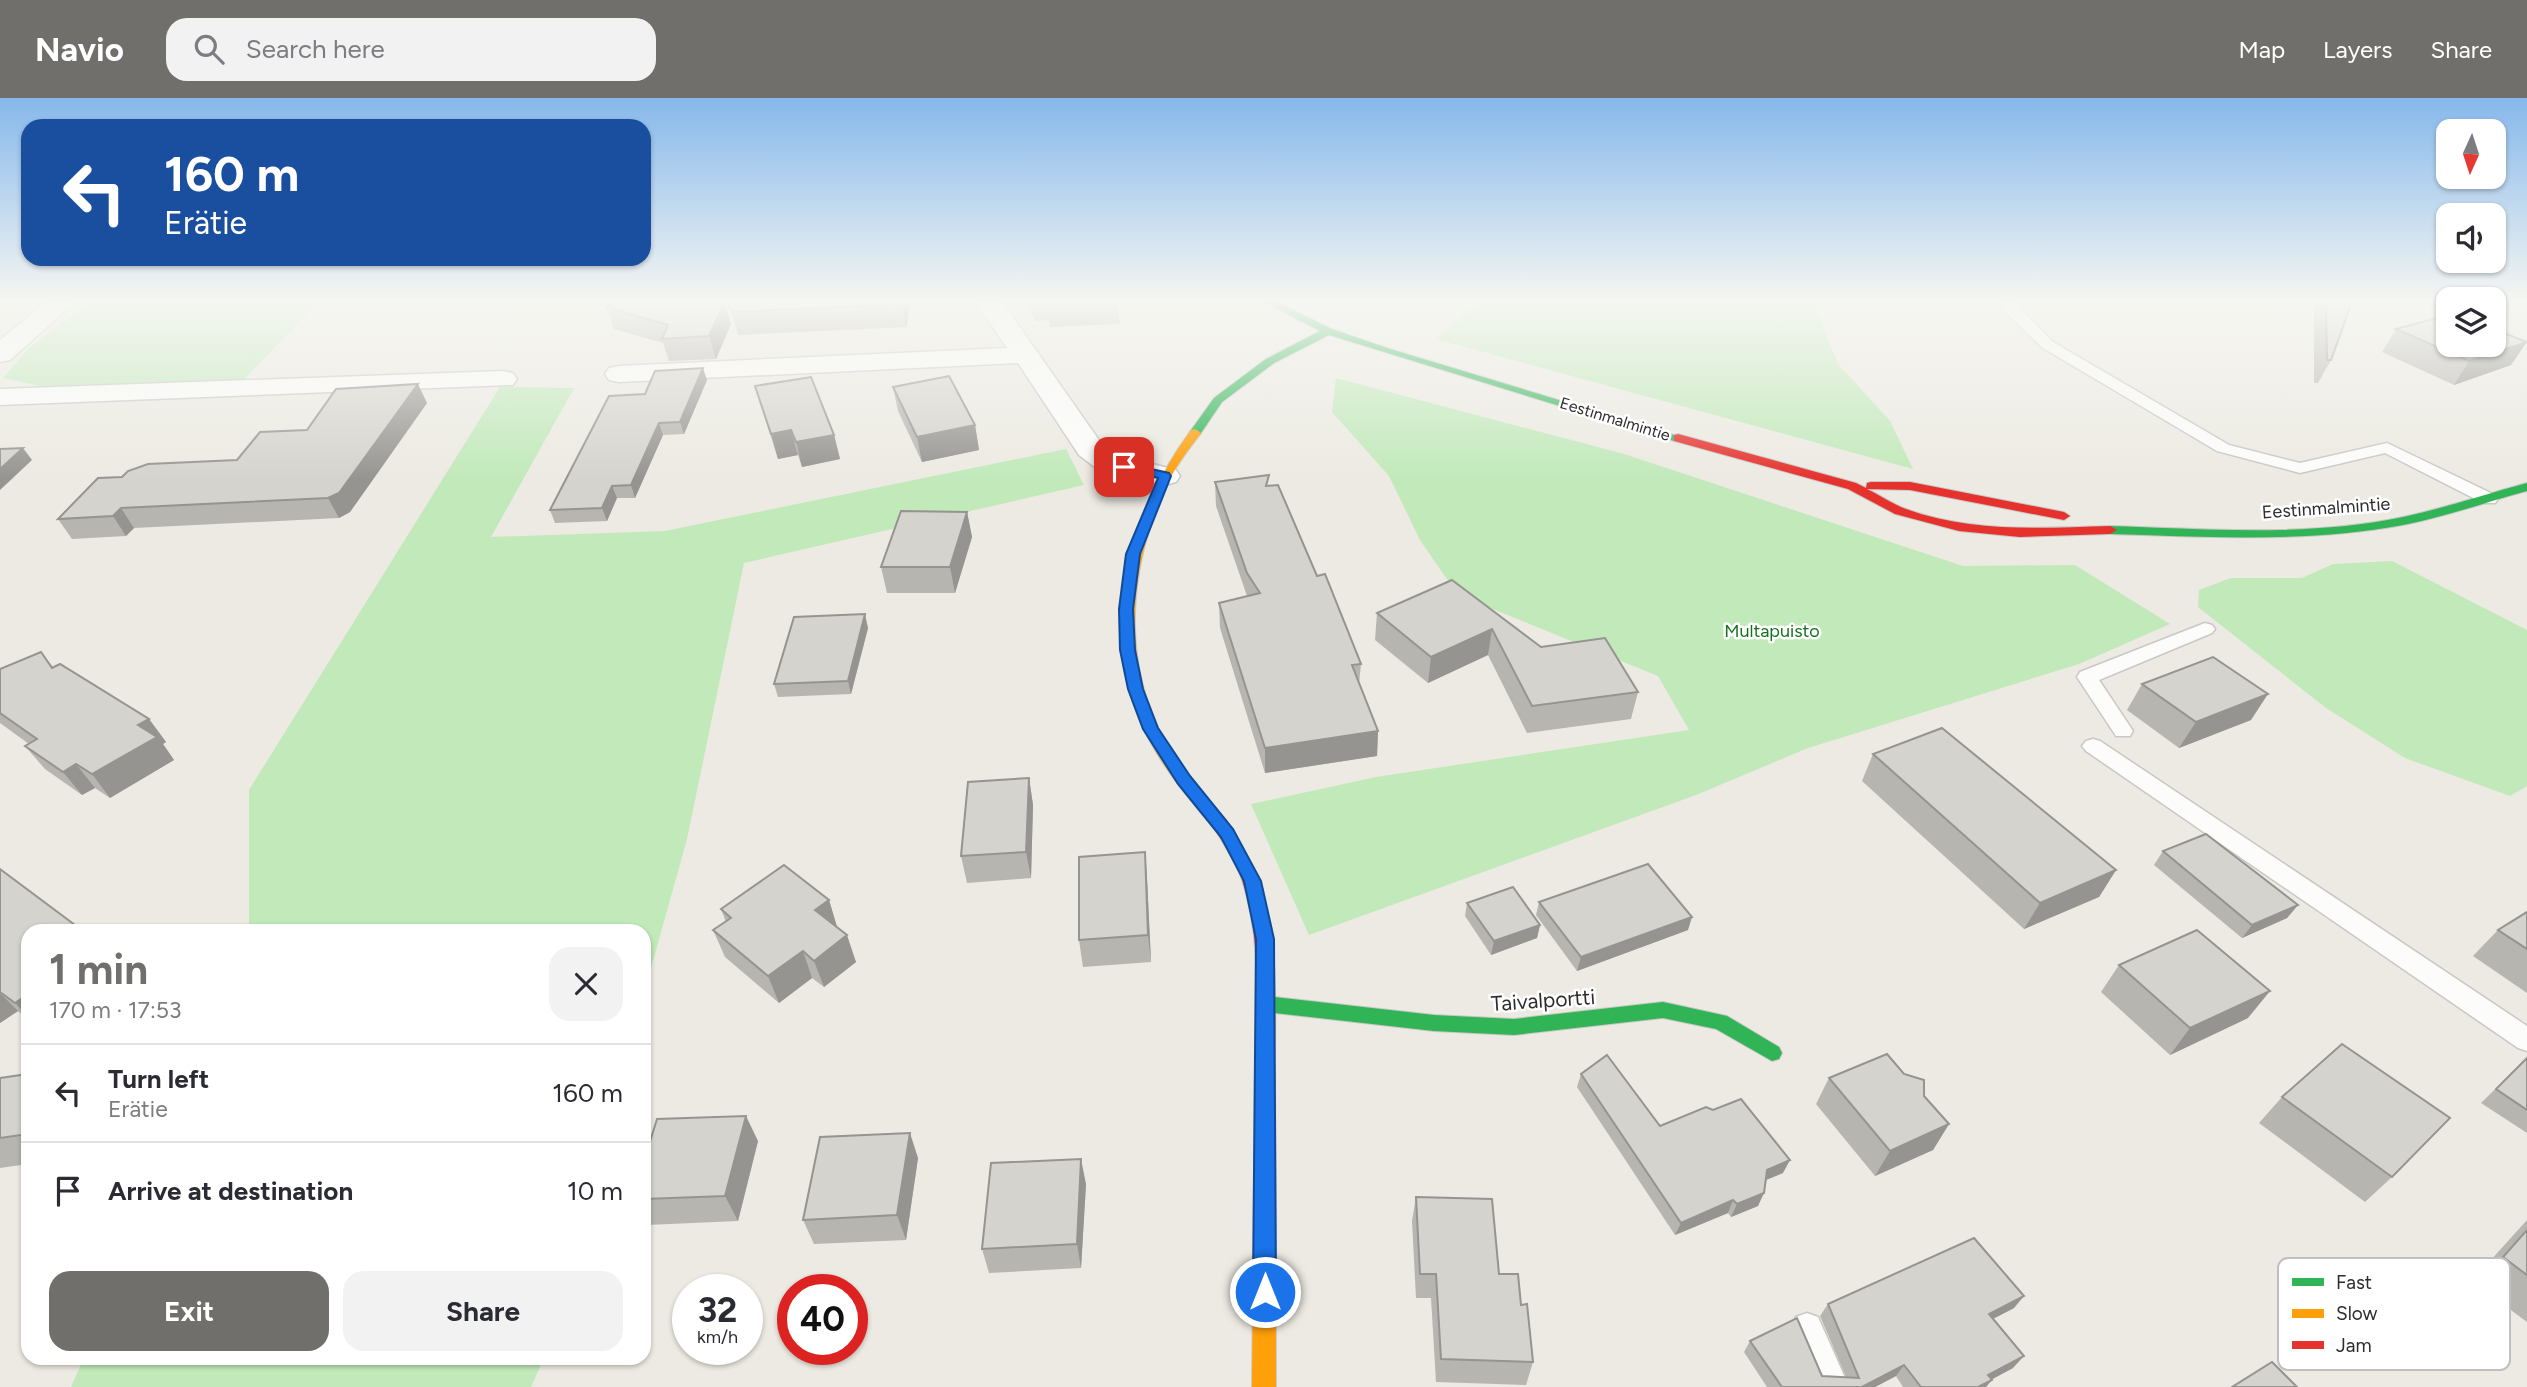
<!DOCTYPE html>
<html lang="en">
<head>
<meta charset="utf-8">
<style>
  body { margin:0; font-family:Figtree,sans-serif; background:#f2f2f3; color:#2b2b33; height:100vh; display:flex; flex-direction:column; font-size:26px; white-space:nowrap }
  * { box-sizing:border-box; margin:0 }
  p { font-size:23px; color:#7c7c81 }
  .icon { flex:none; width:38px; height:38px; fill:none; stroke:currentColor; stroke-width:2; stroke-linecap:round; stroke-linejoin:round }
  .map { position:relative; flex:1; overflow:hidden }
  .side { position:absolute; left:21px; top:826px; width:630px; height:441px; display:flex; flex-direction:column; background:#fff; border-radius:21px; box-shadow:0 2px 5px #0004 }
  .side>* { flex:none }
  .guide { position:absolute; left:21px; top:21px; width:630px; height:147px; border-radius:21px; box-shadow:0 2px 5px #0004; background:#1a4fa0; color:#fff; overflow:hidden }
  .needle { width:46px; rotate:183deg }
  .controls { position:absolute; left:2436px; top:21px; display:grid; gap:14px }
  .controls a { display:grid; place-items:center; width:70px; height:70px; border-radius:14px; background:#fff; box-shadow:0 2px 5px #0004; font-size:35px }
  .speed { position:absolute; left:672px; top:1176px; display:flex; gap:14px; font-size:35px; font-weight:700; text-align:center }
  .speed>* { display:grid; place-content:center; width:91px; height:91px; border-radius:50%; background:#fff; box-shadow:0 2px 5px #0004; line-height:1 }
  .speed small { font-size:18px; font-weight:400 }
  .speed .limit { border:10px solid #d22; background:#fff; color:#111 }
  .pin { position:absolute; display:grid; place-items:center; width:60px; height:60px; color:#fff; margin:-30px; border-radius:14px; box-shadow:0 4px 10px #0006 }
  .me { position:absolute; width:77px; margin:-38px; rotate:0deg; stroke-linejoin:round; filter:drop-shadow(0 0 5px #0008) }
  .turn { display:flex; align-items:center; gap:24px; height:147px; padding:0 28px; font-size:32px }
  .turn .icon { width:91px; height:91px; stroke-width:2.5 }
  .turn b { display:block; font-size:49px; line-height:60px }
  .round { display:grid; place-items:center; flex:none; width:74px; height:74px; border-radius:21px; background:#f2f2f3 }
  .headline { display:flex; align-items:center; justify-content:space-between; height:119px; padding:0 28px }
  h1 { font-size:42px; font-weight:700; line-height:52px; color:#706f6c }
  .primary-button { display:flex; gap:14px; margin-top:auto; padding:14px 28px }
  .primary-button a { flex:1; height:80px; border-radius:21px; background:#706f6c; color:#fff; font-size:28px; font-weight:700; line-height:80px; text-align:center }
  .primary-button a+a { background:#f2f2f3; color:#2b2b33 }
  ul { padding:0; list-style:none }
  li { display:flex; align-items:center; gap:21px; height:98px; padding:0 28px; border-top:2px solid #e1e1e2 }
  li div { flex:1 }
  li b { display:block; font-size:26px }
  li em { font-style:normal }
  header { display:flex; align-items:center; gap:42px; box-sizing:border-box; height:98px; padding:0 35px; background:#706f6c; color:#fff }
  header strong { font-size:33px }
  nav { display:flex; gap:38px; margin-inline-start:auto; font-size:24px }
  .search { width:490px; height:63px; background:#f2f2f3; display:flex; align-items:center; gap:18px; box-sizing:border-box; padding:0 24px; border-radius:21px; color:#7c7c81; font-size:26px }
  .map>svg:first-child { display:block }
</style>
</head>
<body>
<header>
<strong>Navio</strong>
<div class="search"><svg class="icon" aria-label="search" viewBox="0 0 24 24"><circle cx="10" cy="10" r="6"/><path d="M15 15l6 6"/></svg>Search here</div>
<nav><a>Map</a><a>Layers</a><a>Share</a></nav>
</header>
<div class="map">
<svg width="2527" height="1289" viewBox="0 0 2527 1289">
  <rect width="100%" height="100%" fill="#eceae2"/>
  <!-- green -->
  <g fill="#c1e9ba">
    <polygon points="93,201 322,201 243,282 40,288 3,280 28,251"/>
    <polygon points="1482,201 1812,201 1838,266 1890,323 1913,371 1436,241"/>
    <polygon points="1336,280 1624,356 1963,468 2075,467 2170,526 2079,566 1808,650 1696,697 1309,837 1251,706 1376,679 1689,632 1658,578 1458,497 1420,442 1389,378 1332,314"/>
    <polygon points="500,289 574,290 491,439 665,433 1066,351 1084,387 744,465 687,741 644,895 644,833 249,833 249,692"/>
    <polygon points="2392,463 2527,532 2527,688 2510,698 2405,660 2326,610 2198,509 2199,492 2231,480 2302,480 2333,466"/>
    <polygon points="84,1260 544,1260 531,1289 71,1289"/>
  </g>
  <g fill="none" stroke-linecap="round" stroke-linejoin="round">
    <!-- lane casing -->
    <g stroke="#c9c8c7" stroke-width="3">
      <g id="lane">
        <polygon points="1997,201 2011,201 2053,244 2229,347 2300,365 2387,345 2495,397 2498,401 2495,405 2483,405 2385,355 2300,375 2217,353 2043,250 2007,216"/>
        <polygon points="2205,525 2212,527 2215,531 2212,535 2099,582 2133,633 2130,638 2116,638 2077,579 2080,574"/>
        <polygon points="2093,641 2100,643 2527,928 2527,953 2518,950 2086,653 2082,648 2086,643"/>
        <polygon points="1807,1215 1818,1219 1849,1289 1817,1289 1792,1230 1796,1219"/>
      </g>
    </g>
    <!-- street casing -->
    <g stroke="#c9c8c7" stroke-width="3">
      <g id="street">
        <polygon points="50,201 78,201 10,262 0,264 0,242"/>
        <polygon points="974,201 1000,201 1101,345 1117,357 1176,372 1180,378 1176,384 1165,387 1096,370 1079,357 1018,265 619,284 609,282 605,276 609,270 619,268 1007,250"/>
        <polygon points="503,273 513,275 517,281 513,287 0,307 0,291"/>
      </g>
    </g>
    <!-- fast casing -->
    <g stroke="#c9c8c7" stroke-width="2">
      <g id="fast">
        <polygon points="1258,201 1271,201 1332,231 1387,250 1684,340 1682,343 1674,343 1329,237 1274,265 1222,304 1199,338 1191,338 1189,335 1214,300 1266,261 1320,233"/>
        <path d="M2527,385v8c-41,11 -82,26 -124,34 -96,18 -196,12 -293,9l-7,-4 7,-4c95,3 199,11 293,-9 42,-9 83,-23 124,-34z"/>
        <polygon points="1266,898 1434,917 1514,921 1663,904 1727,918 1779,949 1782,955 1779,961 1772,963 1716,931 1663,920 1514,937 1434,933 1266,914 1259,911 1257,906 1259,901"/>
      </g>
    </g>
    <!-- slow casing -->
    <g stroke="#c9c8c7" stroke-width="2">
      <g id="slow">
        <path d="M1195,331l6,4c-10,14 -22,28 -30,44 -42,83 -52,182 -5,266 16,27 38,51 59,76l2,4 -2,4h-12c-23,-27 -46,-54 -63,-86 -58,-106 -26,-218 41,-311z"/>
        <polygon points="1265,961 1272,963 1275,969 1276,1289 1252,1289 1255,969 1258,963"/>
      </g>
    </g>
    <!-- jam casing -->
    <g stroke="#c9c8c7" stroke-width="2">
      <g id="jam">
        <path d="M1678,336l178,49 10,5 1,-5 4,-1h39l154,30 6,4 -6,4 -154,-30 -43,-1c13,6 25,15 39,20 66,24 135,19 204,17l7,4 -7,4 -90,3 -61,-6 -64,-17 -47,-25 -174,-48v-6z"/>
        <path d="M1219,719l6,2c57,84 50,151 50,248l-3,6 -7,2 -7,-2 -3,-6c1,-62 7,-128 -13,-187 -7,-21 -20,-38 -31,-57l2,-4z"/>
      </g>
    </g>
    <!-- lane -->
    <use href="#lane" fill="#fcfcfb" fill-rule="evenodd"/>
    <!-- street -->
    <use href="#street" fill="#fcfcfb" fill-rule="evenodd"/>
    <!-- fast -->
    <use href="#fast" fill="#30b455" fill-rule="evenodd"/>
    <!-- slow -->
    <use href="#slow" fill="#ff9f0a" fill-rule="evenodd"/>
    <!-- jam -->
    <use href="#jam" fill="#e5322d" fill-rule="evenodd"/>
  </g>
  <!-- wall -->
  <g fill="#b7b5b0">
    <polygon points="727,201 912,201 906,229 738,237"/>
    <polygon points="1021,201 1116,201 1118,203 1120,226 1050,229 1049,222 1036,223"/>
    <polygon points="2314,201 2353,201 2331,262 2318,285 2314,285"/>
    <polygon points="606,209 731,226 716,261 669,263 663,245 614,231"/>
    <polygon points="2396,231 2511,267 2454,287 2382,254"/>
    <polygon points="707,282 684,336 663,337 635,400 617,400 607,423 555,425 550,412 645,296"/>
    <polygon points="755,288 834,337 840,361 802,369 798,357 778,361"/>
    <polygon points="893,289 975,327 979,352 922,364 898,313"/>
    <polygon points="427,305 350,414 339,420 134,430 126,438 72,441 58,421 237,362 307,332"/>
    <polygon points="1215,384 1269,388 1317,478 1361,566 1359,586 1378,633 1377,658 1265,675 1220,530 1219,505 1247,498 1216,408"/>
    <polygon points="967,414 972,439 955,495 887,495 881,469"/>
    <polygon points="1452,482 1541,549 1638,594 1631,621 1527,635 1488,557 1428,585 1375,542 1377,515"/>
    <polygon points="868,530 851,596 778,599 774,586"/>
    <polygon points="41,554 53,569 149,621 166,644 163,646 174,662 110,700 95,690 82,697 45,671 25,648 29,646 0,625 0,571"/>
    <polygon points="2142,586 2251,622 2179,650 2127,612"/>
    <polygon points="1873,656 2116,772 2099,799 2024,831 1862,683"/>
    <polygon points="1029,680 1033,707 1031,780 967,785 961,758"/>
    <polygon points="2163,753 2298,807 2287,820 2242,840 2154,767"/>
    <polygon points="1145,754 1147,781 1151,864 1083,869 1079,842"/>
    <polygon points="0,771 28,833 28,921 18,913 0,925"/>
    <polygon points="829,802 837,829 856,864 824,889 812,880 779,905 725,859 713,832 726,824 721,811"/>
    <polygon points="1539,804 1688,832 1577,873 1536,817"/>
    <polygon points="1467,805 1540,827 1537,840 1491,857 1465,818"/>
    <polygon points="2527,814 2527,895 2473,858 2498,832"/>
    <polygon points="2119,867 2248,920 2170,957 2101,894"/>
    <polygon points="2527,960 2527,1035 2481,1005"/>
    <polygon points="28,976 28,1066 0,1070 0,980"/>
    <polygon points="1581,976 1660,1028 1783,1075 1766,1082 1758,1108 1731,1119 1728,1115 1675,1137 1577,989"/>
    <polygon points="1829,980 1924,998 1949,1026 1933,1052 1875,1078 1816,1006"/>
    <polygon points="2282,999 2392,1079 2365,1104 2259,1025"/>
    <polygon points="758,1043 738,1123 647,1127 644,1122 644,1063"/>
    <polygon points="918,1060 906,1142 814,1146 803,1122"/>
    <polygon points="1086,1086 1081,1170 989,1175 982,1151"/>
    <polygon points="1416,1099 1499,1176 1521,1207 1533,1264 1526,1287 1436,1284 1431,1200 1416,1200 1412,1123"/>
    <polygon points="2527,1122 2527,1224 2472,1183"/>
    <polygon points="1828,1206 2014,1210 1993,1221 2013,1270 1991,1281 1986,1289 1903,1289 1896,1278 1875,1289 1767,1289 1744,1254 1750,1243 1822,1278 1846,1279 1820,1218"/>
  </g>
  <!-- shaded-wall -->
  <g fill="#959490">
    <polygon points="903,201 912,201 906,229 902,206"/>
    <polygon points="725,204 731,226 716,261 709,238"/>
    <polygon points="2527,244 2511,267 2454,287 2469,263"/>
    <polygon points="703,270 707,282 684,336 680,324"/>
    <polygon points="418,286 427,305 350,414 339,420 328,400"/>
    <polygon points="659,325 663,337 635,400 631,387"/>
    <polygon points="975,327 979,352 922,364 917,339"/>
    <polygon points="791,332 798,357 778,361 771,336"/>
    <polygon points="834,337 840,361 802,369 796,344"/>
    <polygon points="23,350 32,362 0,392 0,371"/>
    <polygon points="612,388 617,400 607,423 602,410"/>
    <polygon points="121,410 134,430 126,438 113,418"/>
    <polygon points="967,414 972,439 955,495 950,469"/>
    <polygon points="865,516 868,530 851,596 848,583"/>
    <polygon points="1492,531 1488,557 1428,585 1431,559"/>
    <polygon points="2268,596 2251,622 2179,650 2196,624"/>
    <polygon points="149,621 166,644 163,646 174,662 110,700 92,676 138,627"/>
    <polygon points="1378,633 1377,658 1265,675 1265,650"/>
    <polygon points="76,666 95,690 82,697 63,674"/>
    <polygon points="1029,680 1033,707 1031,780 1026,754"/>
    <polygon points="1145,754 1147,781 1151,864 1148,837"/>
    <polygon points="2116,772 2099,799 2024,831 2040,805"/>
    <polygon points="829,802 837,829 815,812"/>
    <polygon points="2298,807 2287,820 2242,840 2252,827"/>
    <polygon points="1692,819 1688,832 1577,873 1581,859"/>
    <polygon points="1540,827 1537,840 1491,857 1494,843"/>
    <polygon points="847,837 856,864 824,889 814,863"/>
    <polygon points="803,853 812,880 779,905 768,878"/>
    <polygon points="2270,893 2248,920 2170,957 2190,930"/>
    <polygon points="0,895 18,913 0,925"/>
    <polygon points="28,896 28,918 15,905"/>
    <polygon points="746,1018 758,1043 738,1123 725,1098"/>
    <polygon points="1949,1026 1933,1052 1875,1078 1890,1053"/>
    <polygon points="910,1035 918,1060 906,1142 897,1117"/>
    <polygon points="1081,1061 1086,1086 1081,1170 1077,1146"/>
    <polygon points="1790,1062 1783,1075 1761,1084 1767,1072"/>
    <polygon points="1764,1095 1758,1108 1731,1119 1737,1106"/>
    <polygon points="1733,1102 1728,1115 1675,1137 1681,1125"/>
    <polygon points="2024,1198 2014,1210 1979,1228 1989,1216"/>
    <polygon points="2024,1258 2013,1270 1978,1289 1988,1277"/>
    <polygon points="1904,1267 1896,1278 1875,1289 1862,1289"/>
    <polygon points="1992,1282 1986,1289 1978,1289"/>
  </g>
  <!-- building -->
  <g fill="#d5d3cd" stroke="#959490" stroke-width="2">
    <polygon points="622,201 715,201 725,204 709,238 662,241 668,227 606,209"/>
    <polygon points="727,201 903,201 902,206 731,214"/>
    <polygon points="1047,201 1116,201 1118,203 1047,206"/>
    <polygon points="2326,201 2353,201 2331,262 2327,262"/>
    <polygon points="2448,217 2448,247 2494,247 2494,231 2527,244 2469,263 2396,231"/>
    <polygon points="703,270 680,324 659,325 631,387 612,388 602,410 550,412 609,298 645,296 655,273"/>
    <polygon points="949,278 975,327 917,339 893,289"/>
    <polygon points="811,279 834,337 796,344 791,332 771,336 755,288"/>
    <polygon points="418,286 339,395 328,400 121,410 113,418 58,421 98,380 122,379 128,373 148,366 237,362 260,334 307,332 336,291"/>
    <polygon points="23,350 0,371 0,351"/>
    <polygon points="1269,377 1266,388 1278,387 1317,478 1325,476 1361,566 1352,567 1378,633 1265,650 1219,505 1260,495 1247,475 1215,384"/>
    <polygon points="901,413 967,414 950,469 881,469"/>
    <polygon points="1452,482 1541,549 1605,540 1638,594 1532,608 1492,531 1431,559 1377,515"/>
    <polygon points="865,516 848,583 774,586 794,519"/>
    <polygon points="41,554 52,570 60,566 149,621 138,627 157,639 92,676 76,666 63,674 25,648 37,641 0,615 0,571"/>
    <polygon points="2213,559 2268,596 2196,624 2142,586"/>
    <polygon points="1942,630 2116,772 2040,805 1873,656"/>
    <polygon points="1029,680 1026,754 961,758 968,684"/>
    <polygon points="2206,736 2298,807 2252,827 2163,753"/>
    <polygon points="1145,754 1148,837 1079,842 1079,759"/>
    <polygon points="1648,766 1692,819 1581,859 1539,804"/>
    <polygon points="784,767 829,802 815,812 847,837 814,863 803,853 768,878 713,832 731,820 721,811"/>
    <polygon points="0,771 83,833 28,833 28,896 15,905 0,894"/>
    <polygon points="1513,789 1540,827 1494,843 1467,805"/>
    <polygon points="2527,814 2527,851 2498,832"/>
    <polygon points="2197,832 2270,893 2190,930 2119,867"/>
    <polygon points="2342,946 2450,1020 2392,1079 2282,999"/>
    <polygon points="1887,956 1904,976 1924,982 1924,998 1949,1026 1890,1053 1829,980"/>
    <polygon points="1607,957 1660,1028 1706,1009 1713,1012 1741,1001 1790,1062 1767,1072 1764,1095 1737,1106 1733,1102 1681,1125 1581,976"/>
    <polygon points="2527,960 2527,1012 2496,991"/>
    <polygon points="28,976 28,1036 0,1040 0,980"/>
    <polygon points="746,1018 725,1098 644,1101 644,1063 657,1021"/>
    <polygon points="910,1035 897,1117 803,1122 820,1039"/>
    <polygon points="1081,1061 1077,1146 982,1151 991,1065"/>
    <polygon points="1416,1099 1492,1101 1499,1176 1518,1176 1521,1207 1527,1206 1533,1264 1441,1261 1436,1176 1420,1176"/>
    <polygon points="2527,1132 2527,1177 2503,1159"/>
    <polygon points="1974,1140 2024,1198 1989,1216 2024,1258 1988,1277 1992,1282 1978,1289 1921,1289 1904,1267 1862,1289 1782,1289 1750,1243 1797,1220 1822,1278 1859,1280 1828,1206"/>
    <polygon points="2272,1264 2297,1289 2232,1289"/>
  </g>
  <!-- sky -->
  <linearGradient id="sky" x2="0" y2="1"><stop stop-color="#86b8eb"/><stop offset="0.53" stop-color="#f6f6f2"/><stop offset="1" stop-color="#f6f6f2" stop-opacity="0"/></linearGradient>
  <rect width="2527" height="382" fill="url(#sky)"/>
  <!-- route -->
  <polygon fill="#1a73e8" stroke="#114b97" stroke-width="2" points="1124,365 1169,375 1171,378 1140,456 1133,511 1135,552 1143,591 1158,630 1190,678 1233,731 1261,783 1274,841 1276,1194 1273,1201 1265,1205 1257,1201 1253,1194 1256,841 1244,783 1221,739 1178,686 1143,631 1128,591 1120,552 1119,511 1126,456 1158,380 1119,371 1119,366"/>
  <g text-anchor="middle" dominant-baseline="central" stroke-width="5" stroke-linejoin="round" paint-order="stroke">
    <!-- far-street labels -->
    <g font-size="16" fill="#2d2d2d" stroke="#fff">
      <text transform="translate(1615 321) rotate(17)">Eestinmalmintie</text>
    </g>
    <!-- street labels -->
    <g font-size="18" fill="#2d2d2d" stroke="#fff">
      <text transform="translate(2326 410) rotate(-4)">Eestinmalmintie</text>
    </g>
    <!-- park labels -->
    <g font-size="18" fill="#17701d" stroke="#fff">
      <text x="1772" y="533">Multapuisto</text>
    </g>
    <!-- near-street labels -->
    <g font-size="21" fill="#2d2d2d" stroke="#fff">
      <text transform="translate(1543 902) rotate(-4)">Taivalportti</text>
    </g>
  </g>
  <!-- legend -->
  <rect x="2278" y="1160" width="232" height="112" rx="10" fill="#fff" stroke="#c0c0c0" stroke-width="2"/>
  <rect x="2292" y="1180" width="32" height="8" fill="#30b455"/>
  <rect x="2292" y="1211" width="32" height="9" fill="#ff9f0a"/>
  <rect x="2292" y="1243" width="32" height="8" fill="#e5322d"/>
  <g font-size="19" fill="#2d2d2d">
    <text x="2336" y="1191">Fast</text>
    <text x="2336" y="1222">Slow</text>
    <text x="2336" y="1254">Jam</text>
  </g>
</svg>
<div class="controls">
<a><svg class="needle" viewBox="-14 -14 28 28"><path d="M0-13l5 13h-10z" fill="#e53935"/><path d="M0 13l5-13h-10z" fill="#7c7c81"/></svg></a>
<a><svg class="icon" aria-label="sound" viewBox="0 0 24 24"><path d="M4 9h4l5-4v14l-5-4H4zM17 9q2 3 0 6"/></svg></a>
<a><svg class="icon" aria-label="layers" viewBox="0 0 24 24"><path d="M12 4l9 5-9 5-9-5zM3 14l9 5 9-5"/></svg></a>
</div>
<div class="speed"><div>32<small>km/h</small></div><div class="limit">40</div></div>
<div class="pin" style="left:1124px;top:369px;background:#d93025"><svg class="icon" aria-label="arrive" viewBox="0 0 24 24"><path d="M6 21V4h12l-3 4 3 4H6"/></svg></div>
<svg class="me" style="left:1265px;top:1194px" viewBox="-20 -20 40 40"><circle r="17" fill="#1a73e8" stroke="#fff" stroke-width="3"/><path d="M0-11L8 9 0 5-8 9z" fill="#fff"/></svg>
<div class="guide">
<div class="turn"><svg class="icon" aria-label="left" viewBox="0 0 24 24"><path d="M17 20v-9H6M10 6l-5 5 5 5"/></svg><div><b>160 m</b>Erätie</div></div>
</div>
<section class="side">
<div class="headline"><div><h1>1 min</h1><p>170 m · 17:53</p></div><a class="round"><svg class="icon" aria-label="close" viewBox="0 0 24 24"><path d="M6 6l12 12M18 6L6 18"/></svg></a></div>
<ul>
<li><svg class="icon" aria-label="left" viewBox="0 0 24 24"><path d="M17 20v-9H6M10 6l-5 5 5 5"/></svg><div><b>Turn left</b><p>Erätie</p></div><em>160 m</em></li>
<li><svg class="icon" aria-label="arrive" viewBox="0 0 24 24"><path d="M6 21V4h12l-3 4 3 4H6"/></svg><div><b>Arrive at destination</b></div><em>10 m</em></li>
</ul>
<div class="primary-button"><a>Exit</a><a>Share</a></div>
</section>
</div>
</body>
</html>
